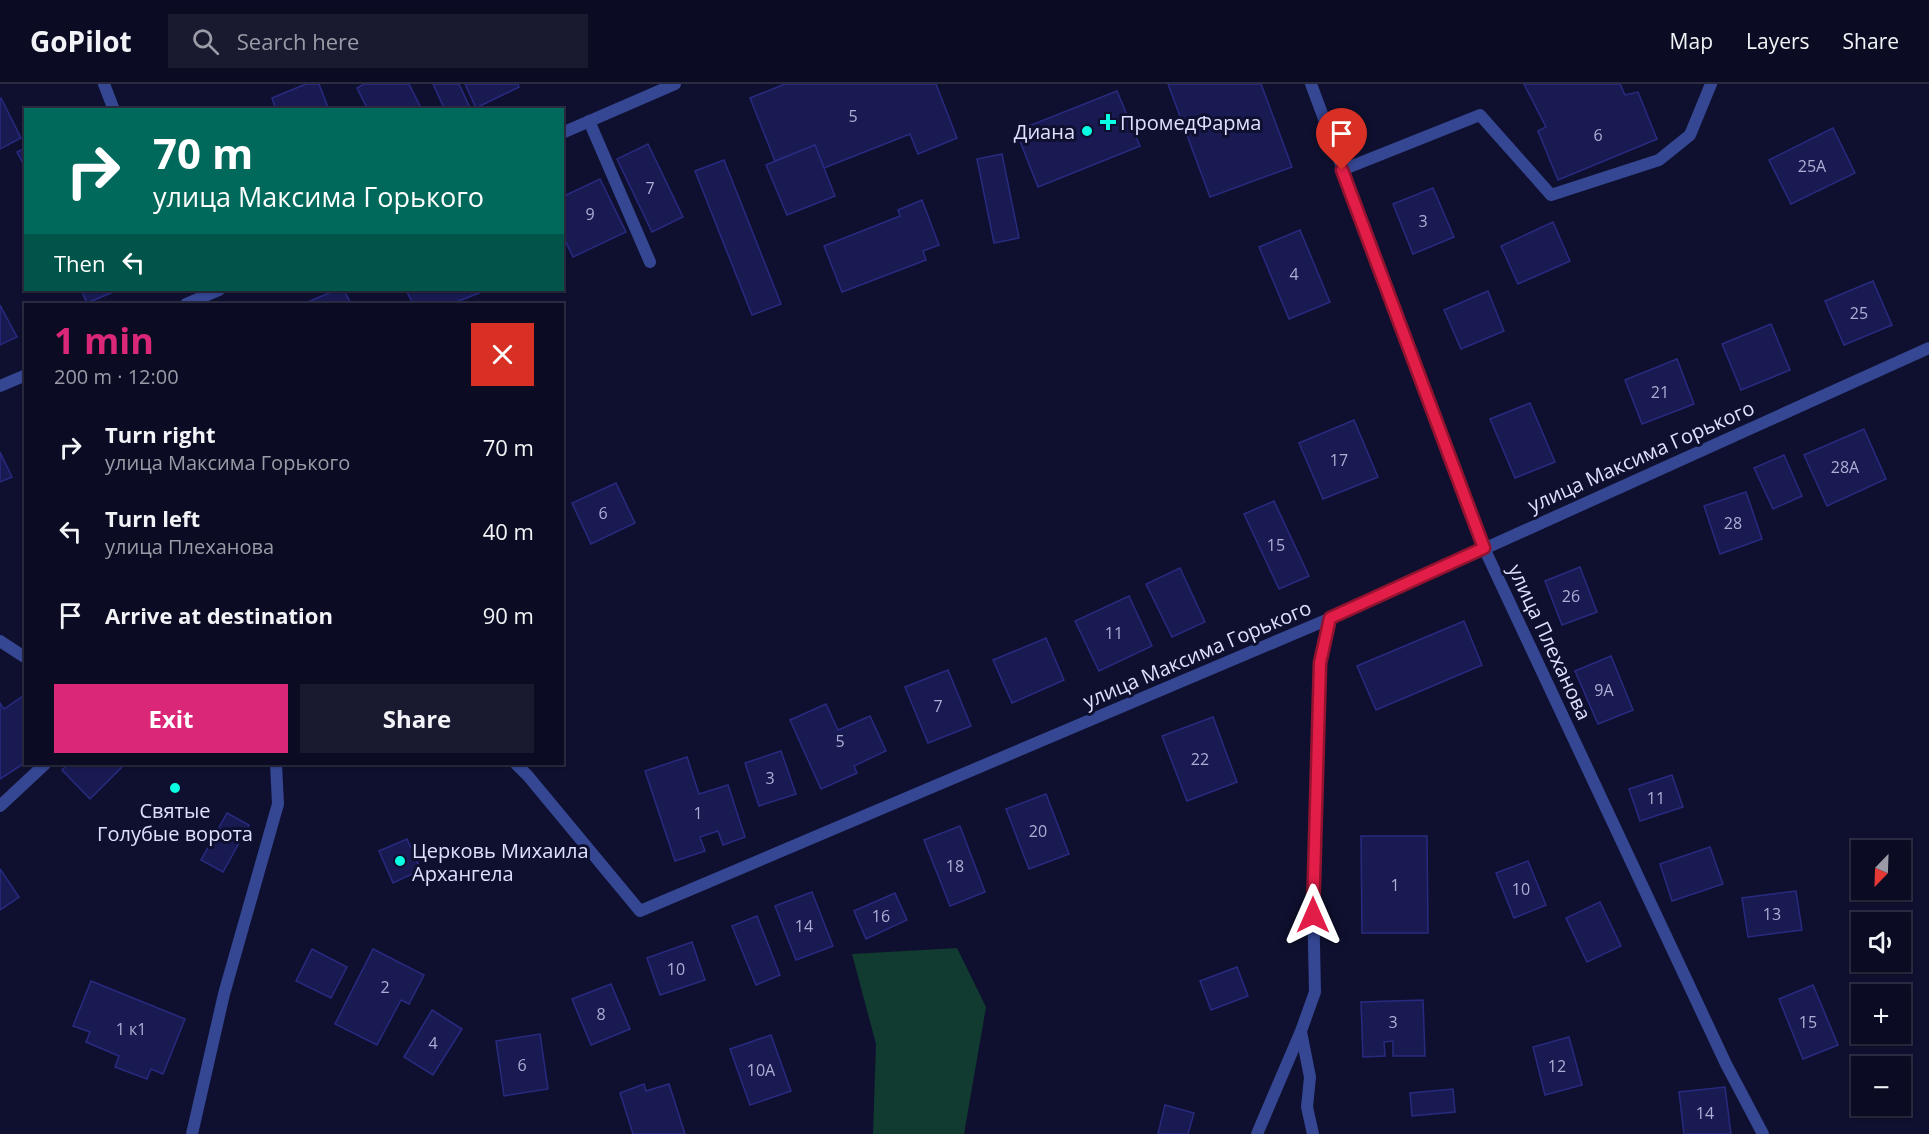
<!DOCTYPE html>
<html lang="en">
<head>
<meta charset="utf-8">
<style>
  body { margin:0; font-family:"Open Sans",sans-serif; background:#191a30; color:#f1f3f6; height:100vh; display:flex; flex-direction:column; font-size:22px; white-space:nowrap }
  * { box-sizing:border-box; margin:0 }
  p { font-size:20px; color:#9a9ba6 }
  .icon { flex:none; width:33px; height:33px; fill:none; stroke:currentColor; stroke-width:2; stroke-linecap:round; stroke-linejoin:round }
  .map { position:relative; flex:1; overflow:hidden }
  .details { position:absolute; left:24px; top:219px; width:540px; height:462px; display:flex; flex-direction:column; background:#0b0c23; border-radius:0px; box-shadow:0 2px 4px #0004,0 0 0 2px #2b2c41 }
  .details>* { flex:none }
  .banner { position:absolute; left:24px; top:24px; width:540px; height:183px; border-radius:0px; box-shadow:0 2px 4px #0004,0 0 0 2px #2b2c41; background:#00695c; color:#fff; overflow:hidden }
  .needle { width:39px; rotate:203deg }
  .controls { position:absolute; left:1851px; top:756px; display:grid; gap:12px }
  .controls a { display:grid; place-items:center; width:60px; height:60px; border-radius:0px; background:#0b0c23; box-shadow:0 2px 4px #0004,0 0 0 2px #2b2c41; font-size:30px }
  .pin { position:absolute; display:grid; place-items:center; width:51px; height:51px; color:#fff; margin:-62px -26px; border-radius:50% 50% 50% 0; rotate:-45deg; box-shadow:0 0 6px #0007 }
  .pin .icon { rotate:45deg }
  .me { position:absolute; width:66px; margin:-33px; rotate:0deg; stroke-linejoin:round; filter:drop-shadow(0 0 4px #0008) }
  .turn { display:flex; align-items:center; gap:21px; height:126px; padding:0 30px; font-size:27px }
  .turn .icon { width:78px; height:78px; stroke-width:2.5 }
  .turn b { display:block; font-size:42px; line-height:51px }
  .then { display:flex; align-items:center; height:57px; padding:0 30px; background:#0003; gap:12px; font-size:22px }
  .round { display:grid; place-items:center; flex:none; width:63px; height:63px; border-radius:0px; background:#191a30 }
  .head { display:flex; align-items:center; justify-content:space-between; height:102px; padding:0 30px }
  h1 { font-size:36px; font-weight:700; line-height:45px; color:#db2777 }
  .button { display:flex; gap:12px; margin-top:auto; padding:12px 30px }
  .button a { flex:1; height:69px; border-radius:0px; background:#db2777; color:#fff; font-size:24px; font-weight:700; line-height:69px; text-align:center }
  .button a+a { background:#191a30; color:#f1f3f6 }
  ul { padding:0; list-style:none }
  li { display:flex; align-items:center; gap:18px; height:84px; padding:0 30px }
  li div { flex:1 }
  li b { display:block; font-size:22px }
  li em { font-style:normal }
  header { display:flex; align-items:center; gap:36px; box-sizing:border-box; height:84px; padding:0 30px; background:#0b0c23; border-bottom:2px solid #2b2c41 }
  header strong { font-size:28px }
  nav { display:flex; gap:33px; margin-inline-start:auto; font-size:21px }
  .search { width:420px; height:54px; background:#191a30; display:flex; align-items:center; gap:15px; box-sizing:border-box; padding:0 21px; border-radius:0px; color:#9a9ba6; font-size:22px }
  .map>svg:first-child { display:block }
</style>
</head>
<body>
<header>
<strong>GoPilot</strong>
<div class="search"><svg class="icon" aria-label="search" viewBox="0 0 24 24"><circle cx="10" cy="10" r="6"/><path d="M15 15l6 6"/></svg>Search here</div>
<nav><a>Map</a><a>Layers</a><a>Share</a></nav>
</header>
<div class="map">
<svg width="1929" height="1050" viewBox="0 0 1929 1050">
  <rect width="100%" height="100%" fill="#0f102f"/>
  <!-- green -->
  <polygon fill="#113a30" points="957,864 986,923 964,1050 873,1050 876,960 852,870"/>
  <!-- building -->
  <g fill="#191a52" stroke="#282a80" stroke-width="1.5">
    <polygon points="306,0 319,0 329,26 276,26 272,14"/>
    <polygon points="364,0 409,0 422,26 368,26 357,4"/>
    <polygon points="433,0 459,0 471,26 445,26"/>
    <polygon points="465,0 518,0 519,3 476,24"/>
    <polygon points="785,0 936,0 957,54 918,70 910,50 824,84 815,61 775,77 750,14"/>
    <polygon points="1168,0 1261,0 1292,83 1210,113"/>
    <polygon points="1524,0 1620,0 1625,11 1638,8 1657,55 1558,96 1538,47 1546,43"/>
    <polygon points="1117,7 1140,62 1038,103 1016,47"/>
    <polygon points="1,14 21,54 0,65 0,15"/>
    <polygon points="1833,44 1855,89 1791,120 1769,76"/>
    <polygon points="648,60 683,133 652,148 617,75"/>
    <polygon points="815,61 835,112 787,131 766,81"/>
    <polygon points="26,64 26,85 17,68"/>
    <polygon points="1002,70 1019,154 994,159 977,75"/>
    <polygon points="724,76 781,220 752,231 695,87"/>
    <polygon points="600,95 626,148 573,173 562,150 562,113"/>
    <polygon points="1433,104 1454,153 1413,170 1393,120"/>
    <polygon points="922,116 939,161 923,167 926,176 842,208 824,162 900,132 898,126"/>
    <polygon points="1553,138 1570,177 1518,200 1501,162"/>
    <polygon points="1300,146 1330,218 1289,235 1259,163"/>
    <polygon points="1873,197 1892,241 1844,261 1825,217"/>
    <polygon points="81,206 118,206 87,219"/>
    <polygon points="336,206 344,206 351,220 303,220"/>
    <polygon points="406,206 487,206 451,220 413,220"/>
    <polygon points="1488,207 1504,247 1461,265 1444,226"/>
    <polygon points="0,221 17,253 0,261"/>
    <polygon points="1771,240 1790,286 1741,306 1722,260"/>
    <polygon points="1677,275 1694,320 1642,340 1625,296"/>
    <polygon points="1530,319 1555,378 1515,394 1490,335"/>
    <polygon points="1354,336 1378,393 1323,415 1299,359"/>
    <polygon points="1864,345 1886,395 1827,422 1804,371"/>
    <polygon points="0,368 12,393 0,398"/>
    <polygon points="1784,371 1802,412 1773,425 1754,384"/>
    <polygon points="616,399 635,439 591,460 572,419"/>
    <polygon points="1746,408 1762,455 1720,470 1704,422"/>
    <polygon points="1274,417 1309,492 1279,505 1244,430"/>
    <polygon points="1580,483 1597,528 1562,541 1545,497"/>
    <polygon points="1180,484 1205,538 1172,553 1146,500"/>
    <polygon points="1129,512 1152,562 1099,587 1075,537"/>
    <polygon points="1464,537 1482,581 1376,626 1357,582"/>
    <polygon points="1046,554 1064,596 1012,619 993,576"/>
    <polygon points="1611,572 1633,626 1598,640 1575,587"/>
    <polygon points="948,586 971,642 928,659 905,603"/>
    <polygon points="26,610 26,678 0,695 0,619 4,625"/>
    <polygon points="826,620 838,646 870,632 886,667 854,682 857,689 821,705 790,636"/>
    <polygon points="1213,633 1237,698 1187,717 1162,652"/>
    <polygon points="781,667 796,710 759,722 745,679"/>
    <polygon points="687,673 699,710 728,701 745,753 723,761 718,747 700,753 705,767 675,777 645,687"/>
    <polygon points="68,680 125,680 90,715 62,686"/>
    <polygon points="1672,691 1683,723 1640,737 1629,705"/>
    <polygon points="1046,710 1069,770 1029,785 1006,725"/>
    <polygon points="227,729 249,741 223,788 201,776"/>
    <polygon points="960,742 985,808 950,822 924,756"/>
    <polygon points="1361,752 1427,752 1428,849 1362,849"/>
    <polygon points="407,755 421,786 393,799 379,767"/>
    <polygon points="1710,763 1723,800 1672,817 1660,780"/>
    <polygon points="1528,777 1546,821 1514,834 1496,789"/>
    <polygon points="0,785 19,813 0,826"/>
    <polygon points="1796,807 1802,846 1748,853 1742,814"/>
    <polygon points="812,808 833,862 796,876 775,822"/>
    <polygon points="895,809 907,836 866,855 854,827"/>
    <polygon points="1600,818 1621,862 1587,878 1566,834"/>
    <polygon points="757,832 780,891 756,901 732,842"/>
    <polygon points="692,858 705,896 660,911 647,874"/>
    <polygon points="312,865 347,883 331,914 296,897"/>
    <polygon points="373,865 424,891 409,920 401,916 377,961 335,940"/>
    <polygon points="1237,883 1248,912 1211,926 1200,897"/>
    <polygon points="91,897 185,935 163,990 151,985 147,995 115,983 119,972 86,958 90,948 73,942"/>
    <polygon points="611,900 630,945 591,961 572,915"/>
    <polygon points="1813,901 1838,961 1803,975 1779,915"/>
    <polygon points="1423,916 1425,972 1393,972 1393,957 1384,958 1385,972 1363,973 1361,918"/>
    <polygon points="432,926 462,945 433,991 404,973"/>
    <polygon points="540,950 548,1005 504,1012 496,957"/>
    <polygon points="771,951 791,1007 750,1021 730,965"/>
    <polygon points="1569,953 1582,1001 1545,1011 1533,963"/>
    <polygon points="644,1000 646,1007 669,1000 685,1050 633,1050 620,1009"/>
    <polygon points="1725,1003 1731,1050 1684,1050 1679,1008"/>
    <polygon points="1453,1005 1455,1028 1412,1032 1410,1009"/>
    <polygon points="1165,1021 1194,1029 1188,1050 1158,1050"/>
  </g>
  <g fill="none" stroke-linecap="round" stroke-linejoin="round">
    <!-- service -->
    <g stroke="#354693" stroke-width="12">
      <polyline points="589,37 650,178"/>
      <polyline points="1342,86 1480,31 1551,111 1659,76 1690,51 1711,0"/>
      <polyline points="0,557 26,574"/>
      <polyline points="0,722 45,680"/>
    </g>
    <!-- minor -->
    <g stroke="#354693" stroke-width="12">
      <polyline points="104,0 114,26"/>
      <polyline points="1311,0 1484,464 1726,980 1763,1050"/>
      <polyline points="562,49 675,0"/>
      <polyline points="186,220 219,206"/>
      <polyline points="0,302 26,291"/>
      <polyline points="516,680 528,692 640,827 1331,534 1929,264"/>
      <polyline points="1301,948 1310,993 1307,1023 1313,1050"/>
      <polyline points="192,1050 224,910 278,720 276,680"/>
      <polyline points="1257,1050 1301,947 1315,908 1313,812 1320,579 1331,534"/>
    </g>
  </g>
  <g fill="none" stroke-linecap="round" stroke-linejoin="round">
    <!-- route casing -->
    <g stroke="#92132f" stroke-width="15">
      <polyline id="route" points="1313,831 1320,579 1330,534 1484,464 1342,86"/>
    </g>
    <!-- route -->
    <use href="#route" stroke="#e11d48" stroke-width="10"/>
  </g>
  <!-- markers -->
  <g fill="#09ffe3" stroke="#0f102f" stroke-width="2">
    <path d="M1105 29h6v6h6v6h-6v6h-6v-6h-6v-6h6z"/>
    <circle cx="1087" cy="47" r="6"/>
    <circle cx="175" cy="704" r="6"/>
    <circle cx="400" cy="777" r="6"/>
  </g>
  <g text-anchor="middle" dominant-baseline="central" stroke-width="6" stroke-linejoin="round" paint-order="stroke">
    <!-- number labels -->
    <g font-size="16" fill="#acaed4">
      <text x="853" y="32">5</text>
      <text x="1598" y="51">6</text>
      <text x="1812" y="82">25А</text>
      <text x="650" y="104">7</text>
      <text x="590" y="130">9</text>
      <text x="1423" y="137">3</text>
      <text x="1294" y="190">4</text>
      <text x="1859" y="229">25</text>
      <text x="1660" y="308">21</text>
      <text x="1339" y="376">17</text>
      <text x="1845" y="383">28А</text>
      <text x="603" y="429">6</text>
      <text x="1733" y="439">28</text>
      <text x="1276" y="461">15</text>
      <text x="1571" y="512">26</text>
      <text x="1114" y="549">11</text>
      <text x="1604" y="606">9А</text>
      <text x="938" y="622">7</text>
      <text x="840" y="657">5</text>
      <text x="1200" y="675">22</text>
      <text x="770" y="694">3</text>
      <text x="1656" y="714">11</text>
      <text x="698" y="729">1</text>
      <text x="1038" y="747">20</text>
      <text x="955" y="782">18</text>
      <text x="1395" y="801">1</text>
      <text x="1521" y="805">10</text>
      <text x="1772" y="830">13</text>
      <text x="881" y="832">16</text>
      <text x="804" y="842">14</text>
      <text x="676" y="885">10</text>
      <text x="385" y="903">2</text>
      <text x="601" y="930">8</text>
      <text x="1393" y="938">3</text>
      <text x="1808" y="938">15</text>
      <text x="131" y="945">1 к1</text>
      <text x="433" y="959">4</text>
      <text x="522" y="981">6</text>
      <text x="1557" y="982">12</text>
      <text x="761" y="986">10А</text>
      <text x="1705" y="1029">14</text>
    </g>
    <!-- poi labels -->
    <g font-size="20" fill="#dde0ff" stroke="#0f102f" text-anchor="start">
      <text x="1120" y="38">ПромедФарма</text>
      <text x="1075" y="47" text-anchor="end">Диана</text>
      <text x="175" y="726" text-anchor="middle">Святые<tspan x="175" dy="23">Голубые ворота</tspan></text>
      <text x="412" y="766">Церковь Михаила<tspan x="412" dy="23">Архангела</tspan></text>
    </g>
    <!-- street labels -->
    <g font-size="20" fill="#dde0ff" stroke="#0f102f">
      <text transform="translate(1641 372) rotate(-24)">улица Максима Горького</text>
      <text transform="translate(1550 558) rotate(65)">улица Плеханова</text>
      <text transform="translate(1197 570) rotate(-23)">улица Максима Горького</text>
    </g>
  </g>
</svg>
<div class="controls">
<a><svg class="needle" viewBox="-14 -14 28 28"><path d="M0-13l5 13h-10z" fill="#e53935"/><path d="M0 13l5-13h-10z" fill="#9a9ba6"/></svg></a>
<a><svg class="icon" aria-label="sound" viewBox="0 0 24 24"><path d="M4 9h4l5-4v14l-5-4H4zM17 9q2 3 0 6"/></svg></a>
<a>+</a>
<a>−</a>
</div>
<div class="pin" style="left:1342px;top:86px;background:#d93025"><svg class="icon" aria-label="arrive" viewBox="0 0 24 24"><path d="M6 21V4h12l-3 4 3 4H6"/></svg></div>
<svg class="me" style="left:1313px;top:831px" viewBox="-20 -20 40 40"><path d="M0-17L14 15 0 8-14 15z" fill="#e11d48" stroke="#fff" stroke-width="4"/></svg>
<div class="banner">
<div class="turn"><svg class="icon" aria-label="right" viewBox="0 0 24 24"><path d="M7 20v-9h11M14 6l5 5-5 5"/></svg><div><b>70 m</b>улица Максима Горького</div></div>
<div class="then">Then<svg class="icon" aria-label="left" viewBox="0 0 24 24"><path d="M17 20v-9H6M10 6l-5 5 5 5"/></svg></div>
</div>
<section class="details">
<div class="head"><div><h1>1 min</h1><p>200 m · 12:00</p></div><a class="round" style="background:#d93025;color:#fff"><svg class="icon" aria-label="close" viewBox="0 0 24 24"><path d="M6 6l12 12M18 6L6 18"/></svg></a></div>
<ul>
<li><svg class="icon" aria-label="right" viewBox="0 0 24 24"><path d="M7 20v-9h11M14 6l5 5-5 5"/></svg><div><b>Turn right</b><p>улица Максима Горького</p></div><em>70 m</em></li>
<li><svg class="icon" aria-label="left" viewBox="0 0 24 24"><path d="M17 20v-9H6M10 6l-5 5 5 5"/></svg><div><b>Turn left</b><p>улица Плеханова</p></div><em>40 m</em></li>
<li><svg class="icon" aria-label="arrive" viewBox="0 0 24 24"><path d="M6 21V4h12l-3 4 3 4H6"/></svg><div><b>Arrive at destination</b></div><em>90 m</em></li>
</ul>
<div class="button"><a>Exit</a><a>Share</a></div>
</section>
</div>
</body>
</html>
